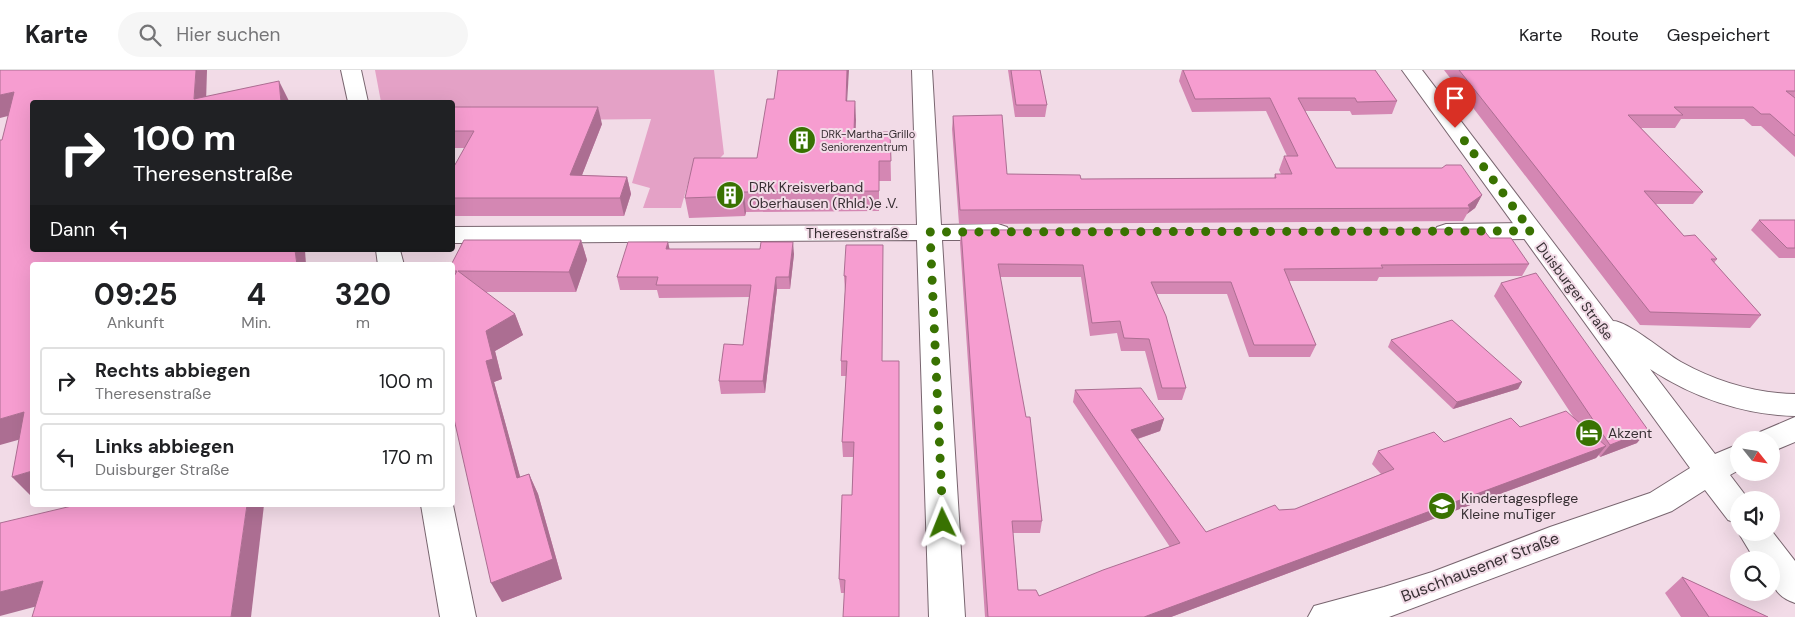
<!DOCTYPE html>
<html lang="de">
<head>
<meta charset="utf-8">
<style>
  body { margin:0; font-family:"DM Sans",sans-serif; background:#f6f6f6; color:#202124; height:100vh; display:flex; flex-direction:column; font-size:19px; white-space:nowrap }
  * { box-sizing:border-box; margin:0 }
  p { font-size:16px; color:#757577 }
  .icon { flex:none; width:28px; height:28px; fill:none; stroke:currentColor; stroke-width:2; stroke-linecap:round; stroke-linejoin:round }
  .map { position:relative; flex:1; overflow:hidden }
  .drawer { position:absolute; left:30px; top:192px; width:425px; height:245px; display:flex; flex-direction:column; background:#fff; border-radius:5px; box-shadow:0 5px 20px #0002 }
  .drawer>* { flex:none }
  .hud { position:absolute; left:30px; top:30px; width:425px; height:152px; border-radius:5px; box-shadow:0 5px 20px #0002; background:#202124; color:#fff; overflow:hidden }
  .needle { width:32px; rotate:120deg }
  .buttons { position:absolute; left:1730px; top:361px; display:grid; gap:10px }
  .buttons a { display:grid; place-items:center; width:50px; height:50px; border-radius:50%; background:#fff; box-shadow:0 5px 20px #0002; font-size:25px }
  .pin { position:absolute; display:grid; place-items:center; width:42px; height:42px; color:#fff; margin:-51px -21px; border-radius:50% 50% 50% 0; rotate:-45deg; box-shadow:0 0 5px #0007 }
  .pin .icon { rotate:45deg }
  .me { position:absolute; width:55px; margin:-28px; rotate:358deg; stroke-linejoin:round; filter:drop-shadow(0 0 4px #0008) }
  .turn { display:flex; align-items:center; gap:18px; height:105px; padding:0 20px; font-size:22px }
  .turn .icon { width:65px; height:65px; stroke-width:2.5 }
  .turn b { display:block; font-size:35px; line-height:42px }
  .then { display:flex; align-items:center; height:48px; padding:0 20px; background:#0003; gap:10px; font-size:19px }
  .eta { display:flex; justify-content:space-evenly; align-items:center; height:85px; text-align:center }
  .eta b { font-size:30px; font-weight:700; line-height:35px }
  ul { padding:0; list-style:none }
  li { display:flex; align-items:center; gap:15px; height:68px; margin:0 10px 8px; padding:0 10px; border:2px solid #e0e0e0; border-radius:5px }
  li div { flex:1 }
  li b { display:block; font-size:19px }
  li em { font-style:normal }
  header { display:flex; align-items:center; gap:30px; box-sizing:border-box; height:70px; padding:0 25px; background:#fff; border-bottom:1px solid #e0e0e0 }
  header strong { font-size:24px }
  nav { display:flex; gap:28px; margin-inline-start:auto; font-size:18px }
  .search { width:350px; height:45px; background:#f6f6f6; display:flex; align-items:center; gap:12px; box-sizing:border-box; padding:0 18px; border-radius:28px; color:#757577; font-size:19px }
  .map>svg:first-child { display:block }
</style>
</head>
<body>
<header>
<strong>Karte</strong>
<div class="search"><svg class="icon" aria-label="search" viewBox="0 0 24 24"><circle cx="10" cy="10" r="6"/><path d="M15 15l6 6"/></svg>Hier suchen</div>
<nav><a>Karte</a><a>Route</a><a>Gespeichert</a></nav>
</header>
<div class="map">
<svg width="1795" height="547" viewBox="0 0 1795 547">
  <rect width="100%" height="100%" fill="#f2dbe7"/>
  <!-- green -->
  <polygon fill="#e4a1c6" points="375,0 714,0 724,84 708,100 690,106 681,138 643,138 650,118 632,113 651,49 453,51 452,32 381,32"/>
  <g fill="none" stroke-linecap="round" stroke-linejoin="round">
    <!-- minor casing -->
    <g stroke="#78656f" stroke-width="2">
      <g id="minor">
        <polygon points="341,0 361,0 368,32 348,32"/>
        <polygon points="912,0 932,0 941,155 998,154 1007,157 1010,162 1007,167 998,170 942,170 965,547 929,547 917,170 452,173 452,157 917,155"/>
        <polygon points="1531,153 1540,156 1543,161 1540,166 1531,169 1446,170 1437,167 1434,162 1437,157 1446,154"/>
        <polygon points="376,180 400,180 404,195 378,195"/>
        <polygon points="452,434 453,435 476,547 440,547 421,435"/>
      </g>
    </g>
    <!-- secondary casing -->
    <g stroke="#78656f" stroke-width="2">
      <g id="secondary">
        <path d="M1402,0h20l191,251c15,0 52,32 68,41 36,20 74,31 114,32v22c-51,-1 -103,-19 -145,-47l65,85 24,-10v26l-9,5 19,25h-10v24l-11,-4 -23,-30 -33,21 -283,106h-81l6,-11 70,-19 48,-15 118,-45 100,-34 40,-25z"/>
        <polygon points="1795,347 1795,372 1771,382 1771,370 1756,370 1760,362"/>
        <path d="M1739,460v2h32v-2l24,31v42c-23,-8 -24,-21 -24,-43h-16l-17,-28z"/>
      </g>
    </g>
    <!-- minor -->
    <use href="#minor" fill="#fff" fill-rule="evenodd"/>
    <!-- secondary -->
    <use href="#secondary" fill="#fff" fill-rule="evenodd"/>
  </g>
  <!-- wall -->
  <g fill="#d487b3">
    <polygon points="1008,0 1040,0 1047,35 1045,47 1015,47"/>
    <polygon points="1182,0 1375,0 1397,31 1392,44 1352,45 1350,41 1305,41 1336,98 1482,125 1475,138 1467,144 1463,151 959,154 952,59 953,46 1007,104 1081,109 1274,108 1275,104 1281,104 1279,100 1284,86 1287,86 1266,41 1192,42 1179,11"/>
    <polygon points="1444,0 1795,0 1795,87 1761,56 1752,56 1744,49 1681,49 1675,58 1641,58 1703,122 1693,134 1656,134 1684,166 1717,189 1714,193 1761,245 1750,258 1640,255"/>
    <polygon points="847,31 855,31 855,62 890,62 891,111 879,111 879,141 746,142 745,146 689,148 685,128 757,88"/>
    <polygon points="452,37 602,54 582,105 627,107 631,124 624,146 452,146 452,100 465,78 452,78"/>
    <polygon points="1759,150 1795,150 1795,188 1779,188 1751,160"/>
    <polygon points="961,160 1490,168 1529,194 1522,206 1379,207 1377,211 1289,211 1316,275 1310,287 1249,287 1227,224 1157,224 1186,318 1182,330 1158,330 1145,281 1121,281 1117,263 1090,266 1081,207 1000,207 1042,451 1040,463 1013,463 1018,520 1039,526 1170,477 1073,332 1075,320 1164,349 1160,361 1138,369 1206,462 1279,440 1295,439 1381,404 1372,394 1378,381 1444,372 1520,357 1574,348 1494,226 1501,213 1637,373 1600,387 1599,385 1596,388 1171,547 985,547 960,173"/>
    <polygon points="581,170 587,190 576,222 485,222 515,244 523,265 495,281 502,309 494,312 520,407 529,404 538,424 562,509 502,532 452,340 452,195"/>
    <polygon points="668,172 669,179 794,184 790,219 777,219 765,323 721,324 719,311 743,275 749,227 659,228 657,220 620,220 617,207"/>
    <polygon points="883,175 845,523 841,523 839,509 852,425 853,387 843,387 842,372 846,306 841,306 841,291 845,221 844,206"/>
    <polygon points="1391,270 1522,312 1518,319 1453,339 1388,277"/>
    <polygon points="1682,507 1768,547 1681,547 1665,523"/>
  </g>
  <!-- shaded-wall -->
  <g fill="#ac6e92">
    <polygon points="196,0 207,0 206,32 194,29"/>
    <polygon points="847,0 849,0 846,50 846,31"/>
    <polygon points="279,11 289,31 289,32 281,32"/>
    <polygon points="14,22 28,41 0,48 0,25"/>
    <polygon points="855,31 856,50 855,81 854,62"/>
    <polygon points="598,37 602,54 575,123 570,105"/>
    <polygon points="627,107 631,124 624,146 620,128"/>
    <polygon points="744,122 746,142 745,146 742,126"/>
    <polygon points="1482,125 1475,138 1467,144 1470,138 1468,135"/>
    <polygon points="581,170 587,190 576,222 569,202"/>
    <polygon points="668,172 671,185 666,179"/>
    <polygon points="793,172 794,184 790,219 789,207"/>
    <polygon points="295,180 305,180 306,195 297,195"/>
    <polygon points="776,207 777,219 765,323 763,311"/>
    <polygon points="515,244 523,265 495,281 502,309 494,312 526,428 517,408 486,291 486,261"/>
    <polygon points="1522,312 1518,319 1453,339 1457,332"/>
    <polygon points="24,342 32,366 0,375 0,349"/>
    <polygon points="1164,349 1160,361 1128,372 1131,360"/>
    <polygon points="1648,360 1637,373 1600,387 1610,375"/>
    <polygon points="1606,376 1596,388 1171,547 1144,547"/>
    <polygon points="32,401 32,427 12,407"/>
    <polygon points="529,404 538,424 562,509 502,532 491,513"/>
    <polygon points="247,435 264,435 251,547 231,547"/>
    <polygon points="43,511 64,529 0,546 0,522"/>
  </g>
  <!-- building -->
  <g fill="#f69dd0" stroke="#ac6e92">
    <polygon points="0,0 196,0 194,29 279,11 281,32 32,32 32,180 295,180 297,195 32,195 32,401 12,407 24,342 0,349 0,70 2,70 14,22 0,25"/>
    <polygon points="778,0 847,0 846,31 855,31 854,62 890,62 891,91 879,91 879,121 744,122 742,126 685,128 694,88 757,88 767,29 774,29"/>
    <polygon points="1011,0 1040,0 1047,35 1016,35"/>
    <polygon points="1183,0 1375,0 1397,31 1357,32 1355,28 1298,28 1336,98 1442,98 1446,95 1461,95 1482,125 1468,135 1470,138 960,140 953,46 1002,45 1007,104 1080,105 1081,109 1276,108 1275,104 1292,104 1284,86 1298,86 1270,28 1195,29"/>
    <polygon points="1459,0 1795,0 1795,21 1786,21 1795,28 1795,66 1770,44 1761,44 1753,37 1674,37 1683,45 1628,45 1703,122 1644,121 1684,166 1695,165 1717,189 1711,189 1761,245 1650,242"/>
    <polygon points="452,37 598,37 570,105 627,107 620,128 452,128 452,100 474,61 452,61"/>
    <polygon points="1759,150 1795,150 1795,178 1787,178"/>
    <polygon points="1483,159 1490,168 1511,168 1529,194 1381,195 1383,198 1284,199 1316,275 1254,275 1231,212 1151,212 1166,246 1186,318 1162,318 1149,269 1124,268 1120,251 1092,253 1083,195 998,194 1026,347 1030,347 1042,451 1012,451 1018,520 1036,520 1039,526 1103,500 1180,473 1075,320 1141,318 1164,349 1131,360 1206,462 1275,435 1279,440 1295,439 1394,399 1378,381 1434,362 1444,372 1511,348 1520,357 1566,341 1606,376 1144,547 988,547 961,160"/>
    <polygon points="464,170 581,170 569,202 458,201 515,244 486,261 493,289 486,291 517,408 529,404 553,489 491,513 452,340 452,210 457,201 452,201 452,195 451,195"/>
    <polygon points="628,172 668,172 666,179 760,179 761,172 793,172 789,207 776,207 763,311 719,311 724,274 743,275 751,215 656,215 658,207 617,207"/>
    <polygon points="846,175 883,175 882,291 899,291 899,547 843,547 845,510 839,509 842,425 852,425 854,372 842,372 847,291 841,291 846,206 844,206"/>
    <polygon points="1536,203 1648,360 1610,375 1501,213"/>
    <polygon points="1452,250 1522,312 1457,332 1391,270"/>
    <polygon points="76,435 247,435 231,547 32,547 43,511 0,522 0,453"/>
    <polygon points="1682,507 1768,547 1709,547"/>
  </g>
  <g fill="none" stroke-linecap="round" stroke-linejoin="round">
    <!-- route -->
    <polyline stroke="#397201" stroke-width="9" stroke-dasharray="0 16.2" points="943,453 930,162 1531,161 1455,58"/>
  </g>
  <!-- icons -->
  <defs>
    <g id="building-disc" transform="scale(1.4375)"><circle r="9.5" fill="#397201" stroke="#f2dbe7"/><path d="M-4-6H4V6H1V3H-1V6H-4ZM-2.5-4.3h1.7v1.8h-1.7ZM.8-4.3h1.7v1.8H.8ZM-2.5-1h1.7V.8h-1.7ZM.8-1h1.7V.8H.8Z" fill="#fff"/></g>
    <g id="hotel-disc" transform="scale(1.4375)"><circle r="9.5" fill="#397201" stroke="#f2dbe7"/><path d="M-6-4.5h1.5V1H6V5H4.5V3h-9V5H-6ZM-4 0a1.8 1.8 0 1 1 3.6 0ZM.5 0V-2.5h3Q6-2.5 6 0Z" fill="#fff"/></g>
    <g id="school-disc" transform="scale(1.4375)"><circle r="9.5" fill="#397201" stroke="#f2dbe7"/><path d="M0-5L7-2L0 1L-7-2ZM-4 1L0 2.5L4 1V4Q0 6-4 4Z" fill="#fff"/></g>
  </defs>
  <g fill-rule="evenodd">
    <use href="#building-disc" x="802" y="70"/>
    <use href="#building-disc" x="730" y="125"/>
    <use href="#hotel-disc" x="1589" y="363"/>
    <use href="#school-disc" x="1442" y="436"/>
  </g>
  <g text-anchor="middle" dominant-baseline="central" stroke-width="4" stroke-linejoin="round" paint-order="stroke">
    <!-- far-poi labels -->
    <g font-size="11" fill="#372f33" stroke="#f2dbe7" text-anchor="start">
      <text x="821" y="64">DRK-Martha-Grillo<tspan x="821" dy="13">Seniorenzentrum</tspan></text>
    </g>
    <!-- poi labels -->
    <g font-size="14" fill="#372f33" stroke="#f2dbe7" text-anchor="start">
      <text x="749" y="117">DRK Kreisverband<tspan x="749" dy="16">Oberhausen (Rhld.)e .V.</tspan></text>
      <text x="1608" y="363">Akzent</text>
      <text x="1461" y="428">Kindertagespflege<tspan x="1461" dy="16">Kleine muTiger</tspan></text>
    </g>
    <!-- street labels -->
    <g font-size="14" fill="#372f33" stroke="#f2dbe7">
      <text x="857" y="163">Theresenstraße</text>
      <text transform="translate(1575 221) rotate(53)">Duisburger Straße</text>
    </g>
    <!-- near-street labels -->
    <g font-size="16" fill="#372f33" stroke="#f2dbe7">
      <text transform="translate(1480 497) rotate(-21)">Buschhausener Straße</text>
    </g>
  </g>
</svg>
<div class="buttons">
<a><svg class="needle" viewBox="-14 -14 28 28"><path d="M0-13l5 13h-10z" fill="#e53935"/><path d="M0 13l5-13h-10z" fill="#757577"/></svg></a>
<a><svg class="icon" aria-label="sound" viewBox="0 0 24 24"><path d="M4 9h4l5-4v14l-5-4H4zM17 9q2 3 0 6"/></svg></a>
<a><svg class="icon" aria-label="search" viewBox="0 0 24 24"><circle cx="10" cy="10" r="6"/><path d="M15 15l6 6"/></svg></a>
</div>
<div class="pin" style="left:1455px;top:58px;background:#d93025"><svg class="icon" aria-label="arrive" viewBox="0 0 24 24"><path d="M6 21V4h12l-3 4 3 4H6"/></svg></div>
<svg class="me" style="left:943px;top:453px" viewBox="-20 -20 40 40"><path d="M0-17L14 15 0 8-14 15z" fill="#397201" stroke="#fff" stroke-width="4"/></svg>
<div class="hud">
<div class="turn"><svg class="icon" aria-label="right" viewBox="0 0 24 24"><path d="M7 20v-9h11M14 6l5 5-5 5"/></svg><div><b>100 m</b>Theresenstraße</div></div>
<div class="then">Dann<svg class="icon" aria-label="left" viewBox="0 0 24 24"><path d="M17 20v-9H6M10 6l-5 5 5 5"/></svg></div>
</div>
<section class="drawer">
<div class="eta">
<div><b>09:25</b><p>Ankunft</p></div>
<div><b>4</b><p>Min.</p></div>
<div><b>320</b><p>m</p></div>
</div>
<ul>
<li><svg class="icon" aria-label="right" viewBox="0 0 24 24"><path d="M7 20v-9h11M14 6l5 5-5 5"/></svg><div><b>Rechts abbiegen</b><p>Theresenstraße</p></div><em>100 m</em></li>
<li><svg class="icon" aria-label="left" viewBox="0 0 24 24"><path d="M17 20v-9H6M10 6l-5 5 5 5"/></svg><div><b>Links abbiegen</b><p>Duisburger Straße</p></div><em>170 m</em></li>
</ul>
</section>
</div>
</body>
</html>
